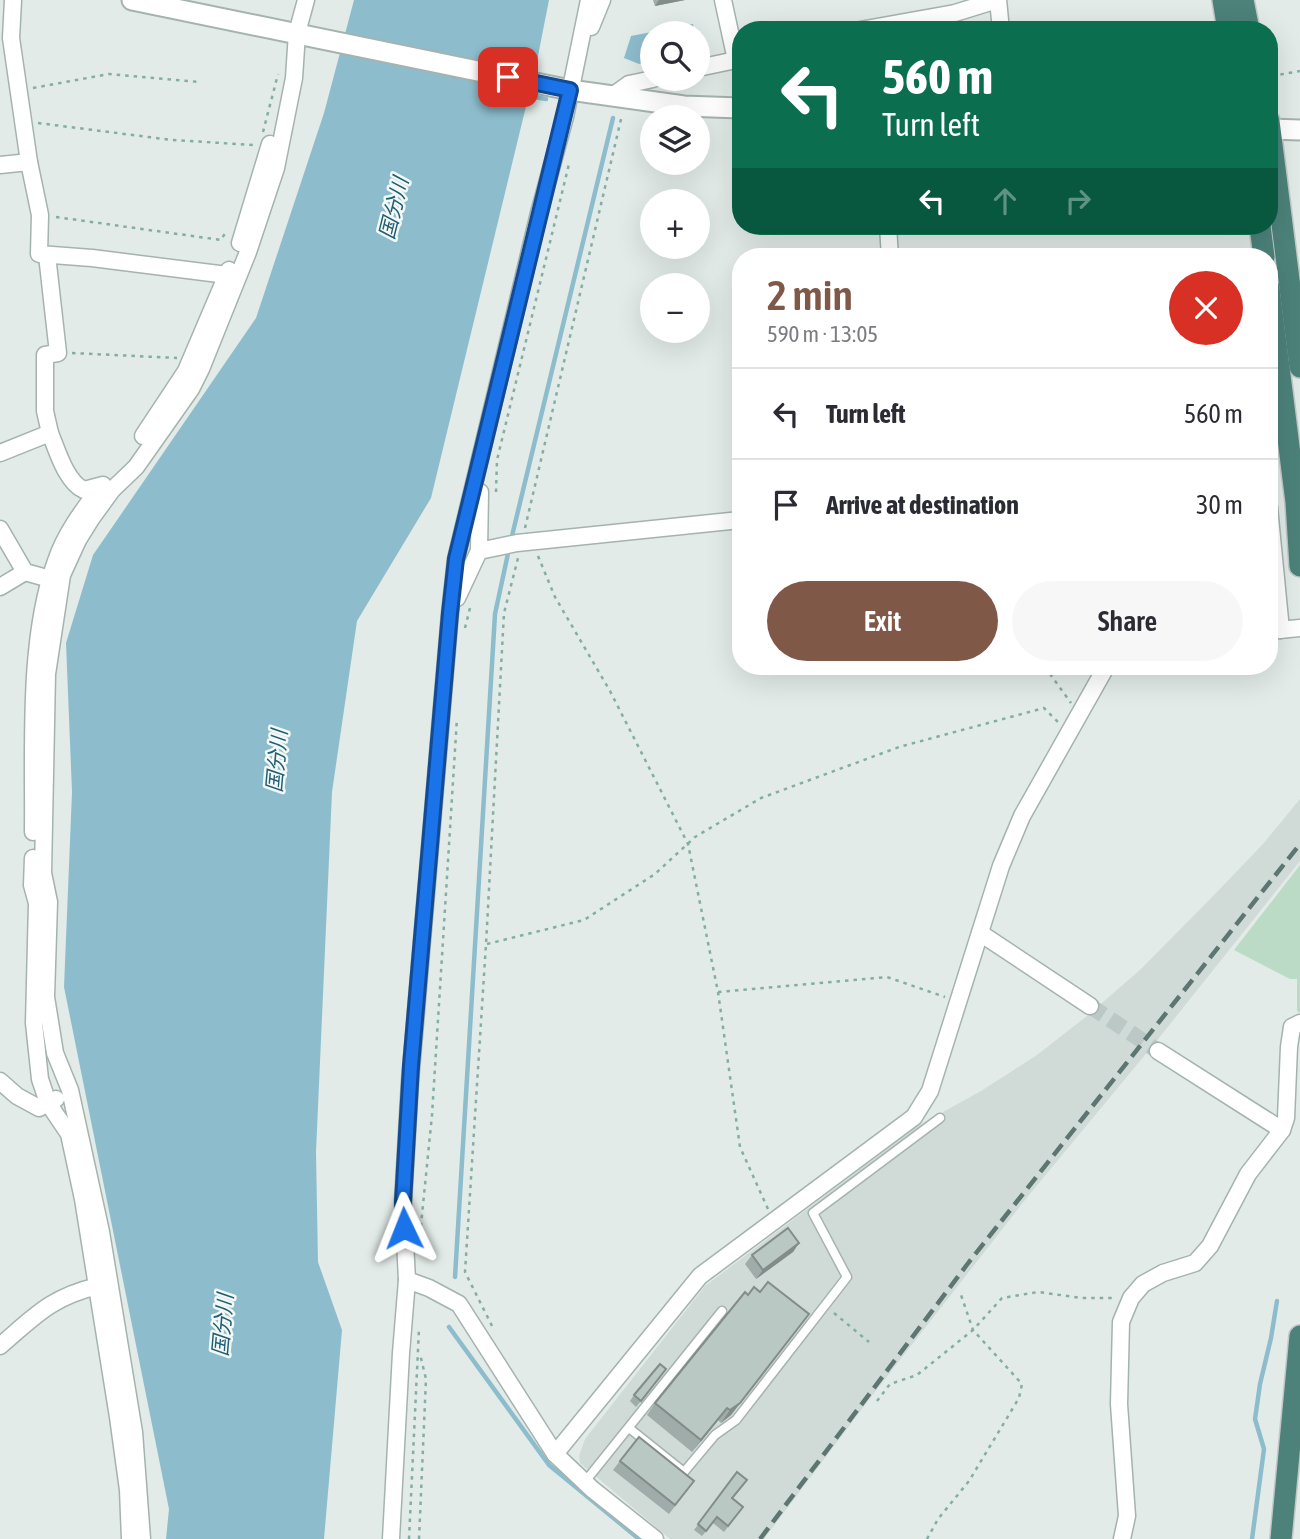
<!DOCTYPE html>
<html lang="en">
<head>
<meta charset="utf-8">
<style>
  body { margin:0; font-family:"Asap Condensed","Noto Sans JP",sans-serif; background:#f7f7f7; color:#2b2b33; height:100vh; display:flex; flex-direction:column; font-size:26px; white-space:nowrap }
  * { box-sizing:border-box; margin:0 }
  p { font-size:23px; color:#7c7c81 }
  .icon { flex:none; width:38px; height:38px; fill:none; stroke:currentColor; stroke-width:2; stroke-linecap:round; stroke-linejoin:round }
  .map { position:relative; flex:1; overflow:hidden }
  .side { position:absolute; left:732px; top:248px; width:546px; height:427px; display:flex; flex-direction:column; background:#fff; border-radius:28px; box-shadow:0 7px 28px #0002 }
  .side>* { flex:none }
  .top-card { position:absolute; left:732px; top:21px; width:546px; height:214px; border-radius:28px; box-shadow:0 7px 28px #0002; background:#0b6e4f; color:#fff; overflow:hidden }
  .controls { position:absolute; left:640px; top:21px; display:grid; gap:14px }
  .controls a { display:grid; place-items:center; width:70px; height:70px; border-radius:50%; background:#fff; box-shadow:0 7px 28px #0002; font-size:35px }
  .pin { position:absolute; display:grid; place-items:center; width:60px; height:60px; color:#fff; margin:-30px; border-radius:14px; box-shadow:0 4px 10px #0006 }
  .me { position:absolute; width:77px; margin:-38px; rotate:358deg; stroke-linejoin:round; filter:drop-shadow(0 0 5px #0008) }
  .turn { display:flex; align-items:center; gap:24px; height:147px; padding:0 35px; font-size:32px }
  .turn .icon { width:91px; height:91px; stroke-width:2.5 }
  .turn b { display:block; font-size:49px; line-height:60px }
  .lanes { display:flex; align-items:center; height:66px; padding:0 35px; background:#0003; justify-content:center; gap:35px; direction:ltr }
  .lanes .off { opacity:.35 }
  .round { display:grid; place-items:center; flex:none; width:74px; height:74px; border-radius:37px; background:#f7f7f7 }
  .overview { display:flex; align-items:center; justify-content:space-between; height:119px; padding:0 35px }
  h1 { font-size:42px; font-weight:600; line-height:52px; color:#805848 }
  .action { display:flex; gap:14px; margin-top:auto; padding:14px 35px }
  .action a { flex:1; height:80px; border-radius:42px; background:#805848; color:#fff; font-size:28px; font-weight:600; line-height:80px; text-align:center }
  .action a+a { background:#f7f7f7; color:#2b2b33 }
  ul { padding:0; list-style:none }
  li { display:flex; align-items:center; gap:21px; height:91px; padding:0 35px; border-top:2px solid #e1e1e2 }
  li div { flex:1 }
  li b { display:block; font-size:26px }
  li em { font-style:normal }
  .map>svg:first-child { display:block }
</style>
</head>
<body>
<div class="map">
<svg width="1300" height="1539" viewBox="0 0 1300 1539">
  <rect width="100%" height="100%" fill="#e2ebe8"/>
  <!-- built -->
  <polygon fill="#d0dbd7" points="1300,799 1300,861 1159,1038 1029,1195 871,1397 764,1539 670,1539 580,1463 579,1456 585,1439 705,1286 916,1127 981,1091 1037,1055 1087,1016 1141,969 1216,893 1263,844"/>
  <!-- green -->
  <polygon fill="#bcdbc7" points="1300,865 1300,1013 1297,1011 1297,979 1290,979 1234,950"/>
  <!-- water -->
  <g fill="#8dbdcd">
    <polygon points="354,0 549,0 537,61 431,498 357,621 332,792 316,1152 318,1262 342,1330 324,1539 166,1539 169,1509 64,987 72,792 66,643 93,555 256,318 324,113"/>
    <polygon points="693,24 695,33 653,33 653,61 639,64 624,58 631,36"/>
  </g>
  <g fill="none" stroke-linecap="round" stroke-linejoin="round">
    <!-- stream -->
    <g stroke="#8dbdcd" stroke-width="4.5">
      <polyline points="523,95 546,99"/>
      <polyline points="511,540 613,118"/>
      <polyline points="455,1277 495,614 509,549"/>
      <polyline points="449,1327 549,1465 639,1539"/>
      <polyline points="1252,1539 1264,1449 1255,1419 1260,1384 1271,1338 1277,1301"/>
    </g>
    <!-- minor-tunnel -->
    <polyline stroke="#bcc8c5" stroke-width="16" stroke-dasharray="16 8" stroke-linecap="butt" points="1090,1006 1158,1051"/>
    <!-- service casing -->
    <g stroke="#a5b3af" stroke-width="11">
      <g id="service">
        <polyline points="629,1428 684,1472 715,1435 736,1420 847,1277 813,1213 940,1118"/>
        <polyline points="584,1483 722,1311"/>
      </g>
    </g>
    <!-- minor casing -->
    <g stroke="#a5b3af" stroke-width="19">
      <g id="minor">
        <polyline points="13,0 11,38 29,162 40,215 39,254 92,258 227,275"/>
        <polyline points="998,0 1001,30"/>
        <polyline points="591,27 602,0"/>
        <polyline points="860,30 955,13 997,0"/>
        <polyline points="698,68 736,60 723,0"/>
        <polyline points="611,97 629,84 653,79"/>
        <polyline points="0,165 29,162"/>
        <polyline points="888,226 890,257"/>
        <polyline points="240,243 270,144"/>
        <polyline points="47,255 58,353 45,355 45,411 50,433"/>
        <polyline points="143,436 186,371 229,270"/>
        <path d="M0,453l50,-20c7,17 16,49 34,57l19,-5"/>
        <polyline points="480,492 479,551 517,543 740,520"/>
        <polyline points="1269,507 1281,630"/>
        <polyline points="0,529 25,572 50,579"/>
        <polyline points="0,587 25,572"/>
        <polyline points="457,598 479,551"/>
        <polyline points="1269,631 1300,628"/>
        <path d="M33,832c1,-83 -6,-192 23,-271 9,-27 27,-51 44,-73"/>
        <polyline points="33,858 32,885 37,903 34,1023 40,1079 48,1103 69,1134 83,1199 118,1417 128,1490 130,1539"/>
        <polyline points="980,933 1090,1006"/>
        <polyline points="1158,1051 1282,1130"/>
        <polyline points="0,1081 17,1096 39,1108 56,1099"/>
        <polyline points="407,1280 429,1288 459,1304 555,1454 592,1489 655,1539"/>
        <path d="M0,1346c35,-30 51,-49 98,-60"/>
        <polyline points="555,1454 700,1276 914,1117 930,1091 1001,866 1022,816 1106,667"/>
        <polyline points="142,1539 134,1432 101,1232 70,1090 55,1053 46,997 49,902 43,873 47,674 62,575 78,540 91,519 112,490 136,467 191,389 201,369 248,252 276,168 294,78 297,33 306,0"/>
        <polyline points="391,1539 401,1353 407,1280 403,1202 410,1081 450,613 456,559 539,213 565,117 589,0"/>
        <polyline points="1122,1539 1127,1516 1119,1404 1121,1322 1131,1298 1143,1284 1163,1273 1195,1263 1210,1246 1248,1174 1282,1130 1286,1118 1289,1047 1292,1027 1300,1023"/>
      </g>
    </g>
    <!-- tertiary casing -->
    <g stroke="#a5b3af" stroke-width="23">
      <g id="tertiary">
        <polyline points="132,0 570,90 684,106 740,108"/>
        <polyline points="1269,129 1300,130"/>
      </g>
    </g>
    <!-- trunk casing -->
    <g stroke="#c1c8c7" stroke-width="24">
      <g id="trunk">
        <polyline points="1223,0 1228,30"/>
        <polyline points="1243,0 1249,30"/>
        <polyline points="1269,121 1300,367"/>
        <polyline points="1260,226 1264,257"/>
        <polyline points="1269,288 1296,502 1300,566"/>
        <polyline points="1281,1539 1300,1336"/>
      </g>
    </g>
    <!-- path -->
    <g stroke="#84ada4" stroke-width="2.5" stroke-dasharray="3.5 5" stroke-linecap="butt">
      <polyline points="1272,76 1300,71"/>
      <polyline points="33,88 109,74 200,82"/>
      <polyline points="38,123 172,140 254,145"/>
      <polyline points="263,132 278,74"/>
      <polyline points="56,217 221,240 227,230"/>
      <polyline points="72,353 177,358"/>
      <polyline points="496,492 497,460 569,164"/>
      <polyline points="525,528 622,115"/>
      <polyline points="538,556 555,597 610,691 688,844 718,992 740,1147 768,1209"/>
      <polyline points="465,628 471,604"/>
      <polyline points="1045,667 1071,703"/>
      <polyline points="487,944 584,920 655,874 695,837 761,798 899,747 1044,708 1059,723"/>
      <polyline points="718,992 887,977 945,997"/>
      <polyline points="420,1235 432,1115 457,718"/>
      <polyline points="834,1313 869,1342"/>
      <polyline points="492,1326 465,1272 486,944 504,613 518,558"/>
      <polyline points="877,1401 890,1384 917,1375 973,1330 1002,1298 1038,1292 1082,1298 1114,1298"/>
      <polyline points="409,1539 419,1329"/>
      <polyline points="419,1539 426,1379 420,1354"/>
      <polyline points="927,1539 938,1519 969,1481 1019,1398 1022,1384 973,1330 960,1292"/>
    </g>
    <!-- service -->
    <use href="#service" stroke="#fff" stroke-width="8"/>
    <!-- minor -->
    <use href="#minor" stroke="#fff" stroke-width="16"/>
    <!-- tertiary -->
    <use href="#tertiary" stroke="#fff" stroke-width="19"/>
    <!-- trunk -->
    <use href="#trunk" stroke="#4c827a" stroke-width="21"/>
    <!-- rail -->
    <polyline stroke="#5d7672" stroke-width="4.5" stroke-dasharray="14 7" stroke-linecap="butt" points="760,1539 969,1262 1300,844"/>
  </g>
  <!-- wall -->
  <g fill="#a0aca9">
    <polygon points="653,0 685,0 655,6"/>
    <polygon points="799,1243 793,1252 756,1279 745,1264 752,1255"/>
    <polygon points="760,1292 809,1314 731,1415 721,1423 718,1420 692,1452 647,1415 655,1403 748,1295"/>
    <polygon points="662,1375 636,1407 630,1401 634,1395"/>
    <polygon points="620,1461 694,1481 669,1514 613,1470"/>
    <polygon points="737,1472 743,1486 733,1498 743,1507 724,1532 713,1523 702,1536 694,1530"/>
  </g>
  <!-- shaded-wall -->
  <g fill="#828c89">
    <polygon points="659,0 685,0 655,6"/>
    <polygon points="799,1243 793,1252 756,1279 763,1270"/>
    <polygon points="809,1314 731,1415 721,1423 730,1410"/>
    <polygon points="727,1408 718,1420 692,1452 701,1440"/>
  </g>
  <!-- building -->
  <g fill="#bac8c4" stroke="#828c89" stroke-width="2">
    <polygon points="788,1228 799,1243 763,1270 752,1255"/>
    <polygon points="768,1282 809,1314 740,1403 730,1410 727,1408 701,1440 655,1403 745,1292 748,1295 754,1287 760,1292"/>
    <polygon points="660,1364 666,1369 641,1401 634,1395"/>
    <polygon points="639,1437 694,1481 675,1505 620,1461"/>
    <polygon points="737,1472 747,1480 732,1498 743,1507 728,1526 717,1517 706,1531 698,1524"/>
  </g>
  <g fill="none" stroke-linecap="round" stroke-linejoin="round">
    <!-- route casing -->
    <g stroke="#114b97" stroke-width="18">
      <polyline id="route" points="404,1228 403,1202 411,1066 450,613 456,559 570,90 508,77"/>
    </g>
    <!-- route -->
    <use href="#route" stroke="#1a73e8" stroke-width="12"/>
  </g>
  <g text-anchor="middle" dominant-baseline="central" stroke-width="5" stroke-linejoin="round" paint-order="stroke">
    <!-- water labels -->
    <g font-size="21" font-style="italic" fill="#215d73" stroke="#f2f8f5">
      <text transform="translate(393 208) rotate(-76)">国分川</text>
      <text transform="translate(276 761) rotate(-85)">国分川</text>
      <text transform="translate(222 1325) rotate(-85)">国分川</text>
    </g>
  </g>
</svg>
<div class="controls">
<a><svg class="icon" aria-label="search" viewBox="0 0 24 24"><circle cx="10" cy="10" r="6"/><path d="M15 15l6 6"/></svg></a>
<a><svg class="icon" aria-label="layers" viewBox="0 0 24 24"><path d="M12 4l9 5-9 5-9-5zM3 14l9 5 9-5"/></svg></a>
<a>+</a>
<a>−</a>
</div>
<div class="pin" style="left:508px;top:77px;background:#d93025"><svg class="icon" aria-label="arrive" viewBox="0 0 24 24"><path d="M6 21V4h12l-3 4 3 4H6"/></svg></div>
<svg class="me" style="left:404px;top:1228px" viewBox="-20 -20 40 40"><path d="M0-17L14 15 0 8-14 15z" fill="#1a73e8" stroke="#fff" stroke-width="4"/></svg>
<div class="top-card">
<div class="turn"><svg class="icon" aria-label="left" viewBox="0 0 24 24"><path d="M17 20v-9H6M10 6l-5 5 5 5"/></svg><div><b>560 m</b>Turn left</div></div>
<div class="lanes"><svg class="icon" aria-label="left" viewBox="0 0 24 24"><path d="M17 20v-9H6M10 6l-5 5 5 5"/></svg><svg class="icon off" aria-label="ahead" viewBox="0 0 24 24"><path d="M12 20V5M6 11l6-6 6 6"/></svg><svg class="icon off" aria-label="right" viewBox="0 0 24 24"><path d="M7 20v-9h11M14 6l5 5-5 5"/></svg></div>
</div>
<section class="side">
<div class="overview"><div><h1>2 min</h1><p>590 m · 13:05</p></div><a class="round" style="background:#d93025;color:#fff"><svg class="icon" aria-label="close" viewBox="0 0 24 24"><path d="M6 6l12 12M18 6L6 18"/></svg></a></div>
<ul>
<li><svg class="icon" aria-label="left" viewBox="0 0 24 24"><path d="M17 20v-9H6M10 6l-5 5 5 5"/></svg><div><b>Turn left</b></div><em>560 m</em></li>
<li><svg class="icon" aria-label="arrive" viewBox="0 0 24 24"><path d="M6 21V4h12l-3 4 3 4H6"/></svg><div><b>Arrive at destination</b></div><em>30 m</em></li>
</ul>
<div class="action"><a>Exit</a><a>Share</a></div>
</section>
</div>
</body>
</html>
